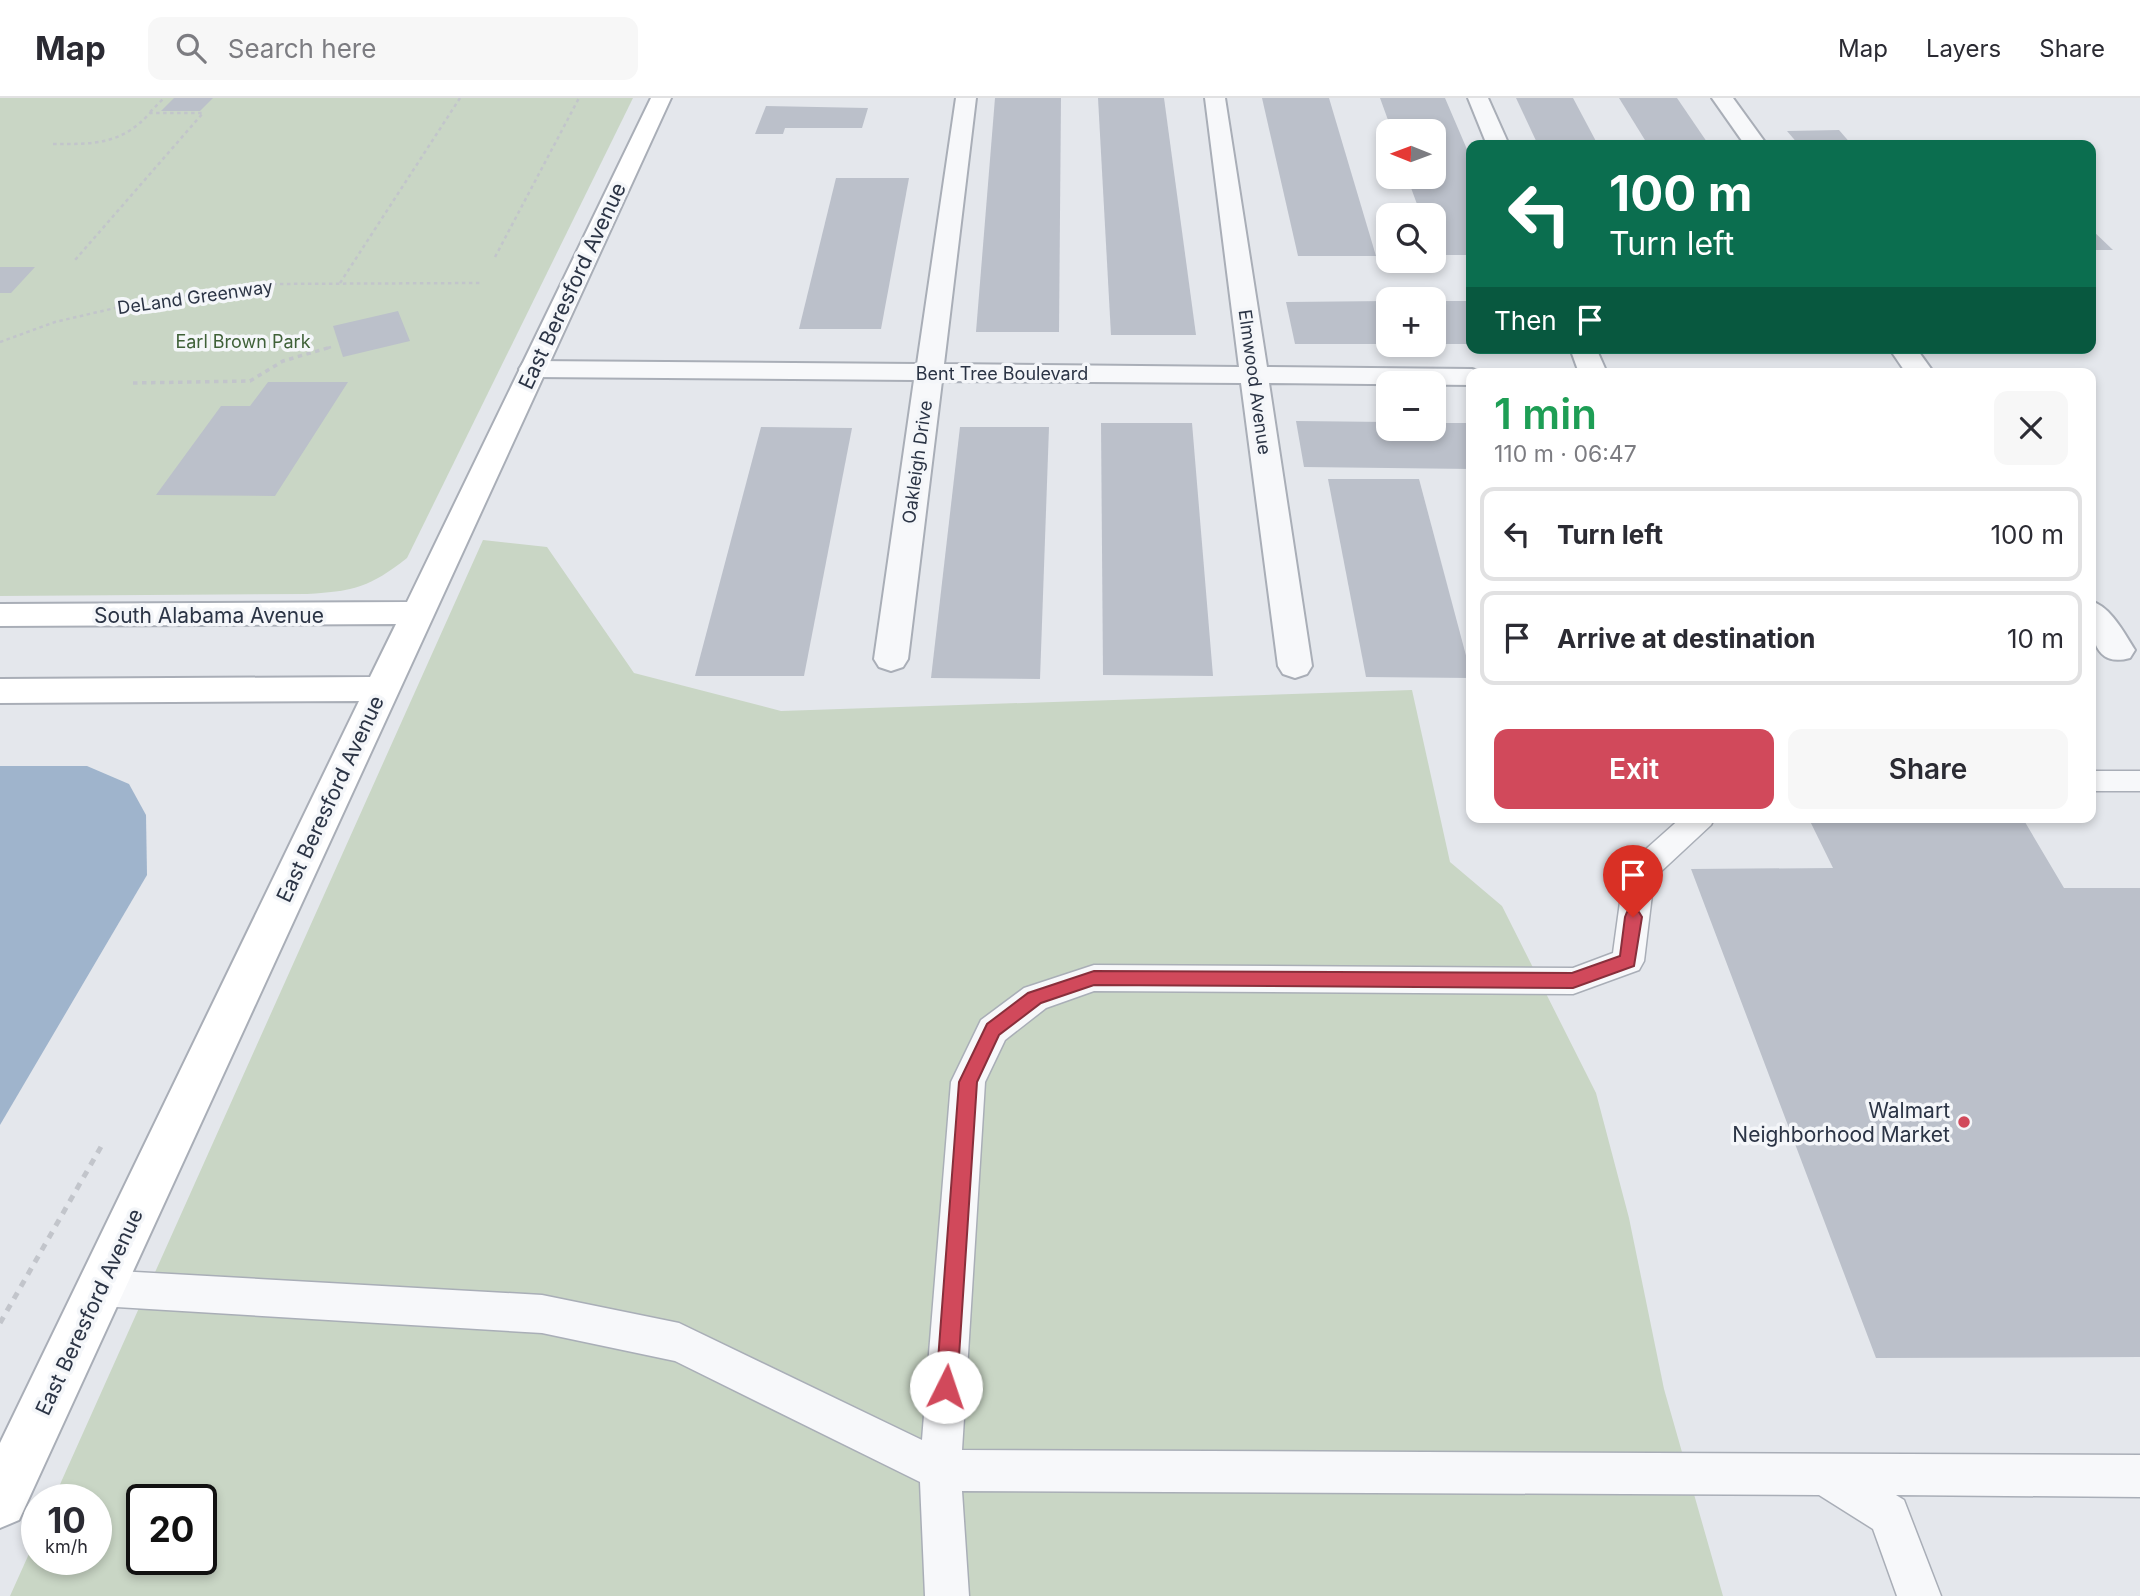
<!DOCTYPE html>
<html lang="en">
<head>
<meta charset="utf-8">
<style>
  body { margin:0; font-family:Inter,sans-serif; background:#f7f7f7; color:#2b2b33; height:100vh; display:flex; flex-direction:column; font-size:26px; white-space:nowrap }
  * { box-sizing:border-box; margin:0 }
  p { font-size:23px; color:#7c7c81 }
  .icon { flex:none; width:38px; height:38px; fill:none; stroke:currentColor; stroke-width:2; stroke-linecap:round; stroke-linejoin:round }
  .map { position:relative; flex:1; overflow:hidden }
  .panel { position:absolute; left:1466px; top:270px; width:630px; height:455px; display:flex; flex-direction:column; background:#fff; border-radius:14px; box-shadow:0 4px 10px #0003 }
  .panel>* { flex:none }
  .guide { position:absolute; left:1466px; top:42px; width:630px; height:214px; border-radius:14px; box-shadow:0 4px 10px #0003; background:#0b6e4f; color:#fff; overflow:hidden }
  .needle { width:46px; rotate:271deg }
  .fabs { position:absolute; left:1376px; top:21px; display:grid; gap:14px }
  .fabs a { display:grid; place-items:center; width:70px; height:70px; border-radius:14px; background:#fff; box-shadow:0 4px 10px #0003; font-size:35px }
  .speed { position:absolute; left:21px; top:1386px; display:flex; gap:14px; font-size:35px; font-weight:700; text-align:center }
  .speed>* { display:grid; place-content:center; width:91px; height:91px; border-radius:50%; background:#fff; box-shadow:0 4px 10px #0003; line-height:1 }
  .speed small { font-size:18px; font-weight:400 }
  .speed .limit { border:4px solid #111; border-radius:10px; background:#fff; color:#111 }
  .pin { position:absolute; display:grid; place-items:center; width:60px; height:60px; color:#fff; margin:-72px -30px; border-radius:50% 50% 50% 0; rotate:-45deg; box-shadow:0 0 7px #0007 }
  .pin .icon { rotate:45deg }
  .me { position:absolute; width:77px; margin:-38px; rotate:4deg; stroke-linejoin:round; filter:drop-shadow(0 0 5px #0008) }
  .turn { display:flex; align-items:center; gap:24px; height:147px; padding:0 28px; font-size:32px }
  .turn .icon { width:91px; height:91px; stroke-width:2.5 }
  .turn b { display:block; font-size:49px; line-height:60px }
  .then { display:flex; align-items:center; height:66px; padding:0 28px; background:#0003; gap:14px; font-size:26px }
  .round { display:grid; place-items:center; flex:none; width:74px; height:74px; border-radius:14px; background:#f7f7f7 }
  .head { display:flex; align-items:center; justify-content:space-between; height:119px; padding:0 28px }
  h1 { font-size:42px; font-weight:600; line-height:52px; color:#1e9e55 }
  .action { display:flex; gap:14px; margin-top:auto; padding:14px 28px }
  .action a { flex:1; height:80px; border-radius:14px; background:#d1495b; color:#fff; font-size:28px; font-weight:600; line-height:80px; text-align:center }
  .action a+a { background:#f7f7f7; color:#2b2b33 }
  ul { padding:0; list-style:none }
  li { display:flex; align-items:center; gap:21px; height:94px; margin:0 14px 10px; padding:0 14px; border:4px solid #e1e1e2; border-radius:14px }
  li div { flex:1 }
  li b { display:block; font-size:26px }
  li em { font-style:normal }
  header { display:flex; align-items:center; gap:42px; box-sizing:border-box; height:98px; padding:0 35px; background:#fff; border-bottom:2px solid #e1e1e2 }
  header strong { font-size:33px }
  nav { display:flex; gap:38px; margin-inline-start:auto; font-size:24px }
  .search { width:490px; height:63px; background:#f7f7f7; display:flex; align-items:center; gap:18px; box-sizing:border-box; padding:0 24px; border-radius:14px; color:#7c7c81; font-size:26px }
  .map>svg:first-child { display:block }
</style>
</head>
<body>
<header>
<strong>Map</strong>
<div class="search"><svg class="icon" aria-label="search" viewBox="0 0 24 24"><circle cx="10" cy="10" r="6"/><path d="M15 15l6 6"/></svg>Search here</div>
<nav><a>Map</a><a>Layers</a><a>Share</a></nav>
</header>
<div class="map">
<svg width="2140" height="1498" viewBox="0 0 2140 1498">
  <rect width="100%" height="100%" fill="#e4e7ec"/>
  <!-- green -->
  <g fill="#c9d6c5" fill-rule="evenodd">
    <path d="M0,0h633l-226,460c-37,29 -52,33 -100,36l-307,2z"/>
    <path d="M483,442l64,7 87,126 147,38 631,-21 38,172 52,44 94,187 33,125 35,171 59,207h-1713l27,-60v23h59v-59h-43zM142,1402h59v59h-59z"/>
  </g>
  <!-- water -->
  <polygon fill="#9fb4cc" points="0,668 87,668 129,686 146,717 147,777 0,1027"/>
  <!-- building -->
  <g fill="#bbc0ca">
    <polygon points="174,0 213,0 200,13 161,13"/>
    <polygon points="995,0 1061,0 1059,234 976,234"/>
    <polygon points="1098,0 1164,0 1196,237 1111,237"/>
    <polygon points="1262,0 1329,0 1376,158 1298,158"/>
    <polygon points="1380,0 1445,0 1472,63 1472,157 1435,157 1433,117 1421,117 1407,79 1433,79 1433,33 1392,33"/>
    <polygon points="1516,0 1573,0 1598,47 1538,47"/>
    <polygon points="1619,0 1677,0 1709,47 1648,47"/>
    <polygon points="766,8 868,10 862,30 785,30 783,36 755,36"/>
    <polygon points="1839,32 1852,47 1799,47 1787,33"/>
    <polygon points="836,80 909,80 881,231 799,231"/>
    <polygon points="2091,131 2113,152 2091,152"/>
    <polygon points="0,169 35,169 11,195 0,195"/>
    <polygon points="1388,203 1388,246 1295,246 1286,204"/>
    <rect x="1433" y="203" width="39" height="43"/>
    <polygon points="398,213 410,243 343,259 333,228"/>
    <polygon points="268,284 348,284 275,398 156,397 221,308 250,308"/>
    <polygon points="1296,323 1388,324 1388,331 1433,331 1433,325 1472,325 1472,371 1304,369"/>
    <polygon points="1101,325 1192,325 1213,578 1103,577"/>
    <polygon points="761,329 852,330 804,578 695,578"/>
    <polygon points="960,329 1049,329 1040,581 931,580"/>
    <polygon points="1328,381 1419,381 1472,580 1366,579"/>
    <polygon points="1808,719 2022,719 2064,790 2140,790 2140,1259 1876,1260 1691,771 1833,770"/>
  </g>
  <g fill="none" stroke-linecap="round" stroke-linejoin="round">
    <!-- lane casing -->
    <g stroke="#a9aeb7" stroke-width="3">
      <g id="lane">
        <rect x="2091" y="673" width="49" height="20"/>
        <polygon points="1682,719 1715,719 1711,727 1654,780 1644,863 1639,872 1573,896 1094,893 1046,910 1005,942 985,984 962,1352 2140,1357 2140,1399 1896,1397 1904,1402 1941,1498 1897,1498 1873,1431 1819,1397 962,1393 969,1498 925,1498 920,1384 675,1263 542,1235 100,1208 87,1203 81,1190 87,1177 100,1172 542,1197 679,1225 922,1342 951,984 981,922 1024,890 1094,867 1573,870 1613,855 1624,775 1628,767"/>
      </g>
    </g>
    <!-- street casing -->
    <g stroke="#a9aeb7" stroke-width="4">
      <g id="street">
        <polygon points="956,0 976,0 944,266 1239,269 1205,0 1225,0 1267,269 1472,271 1483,275 1472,275 1472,287 1269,285 1312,568 1307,576 1295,580 1283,576 1278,568 1241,285 942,283 908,561 903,569 891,573 879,569 874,561 914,282 533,279 523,277 519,271 523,265 533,263 917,266"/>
        <polygon points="1468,0 1488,0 1509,47 1487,47"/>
        <polygon points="1712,0 1733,0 1767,47 1745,47"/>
        <polygon points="1570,250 1596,250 1607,275 1579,275"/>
        <polygon points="1889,250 1916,250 1934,275 1906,275"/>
        <path d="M2091,503c20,6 33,32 44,49l-5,8c-40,11 -39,-30 -39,-57z"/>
      </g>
    </g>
    <!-- secondary casing -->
    <g stroke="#a9aeb7" stroke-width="4">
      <polygon id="secondary" points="651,0 671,0 19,1422 0,1430 0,1345 359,603 0,605 0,581 370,579 396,526 0,528 0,506 407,504"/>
    </g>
    <!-- path-far2 -->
    <g stroke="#c2c5cb" stroke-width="2.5" stroke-dasharray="3.5 3.5" stroke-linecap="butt">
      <polyline points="150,14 164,0"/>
      <path d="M53,46c41,0 68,1 97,-31h53l-128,147"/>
      <polyline points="495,159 579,0"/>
      <polyline points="340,185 460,0"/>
      <polyline points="0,244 55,224 141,204 265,186 480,185"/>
      <polyline points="328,250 331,249"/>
    </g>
    <!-- path-far1 -->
    <polyline stroke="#c2c5cb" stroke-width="3.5" stroke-dasharray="4.5 4.5" stroke-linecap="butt" points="133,285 250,283 283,263 331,249"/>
    <!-- path -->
    <polyline stroke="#c2c5cb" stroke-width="5" stroke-dasharray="7 7" stroke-linecap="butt" points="0,1225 102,1047"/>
    <!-- lane -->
    <use href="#lane" fill="#f7f8fa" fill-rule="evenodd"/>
    <!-- street -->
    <use href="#street" fill="#f7f8fa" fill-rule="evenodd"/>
    <!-- secondary -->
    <use href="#secondary" fill="#fff" fill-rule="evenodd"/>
  </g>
  <!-- route -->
  <polygon fill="#d1495b" stroke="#882f3b" stroke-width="2" points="1633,812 1639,814 1642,819 1634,868 1573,890 1094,887 1041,905 999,937 977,984 957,1289 954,1296 946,1299 939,1296 936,1289 959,984 987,926 1028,895 1094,873 1572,875 1620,858 1625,819 1627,814"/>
  <!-- markers -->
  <circle fill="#d1495b" stroke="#f4f6f9" stroke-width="2.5" cx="1964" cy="1024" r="7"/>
  <g text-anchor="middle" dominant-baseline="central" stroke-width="7" stroke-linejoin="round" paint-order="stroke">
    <!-- far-street labels -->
    <g font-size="18" fill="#2b3445" stroke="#f4f6f9">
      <text transform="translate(195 199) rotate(-8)">DeLand Greenway</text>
      <text x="1002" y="275">Bent Tree Boulevard</text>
      <text transform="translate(1255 284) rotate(82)">Elmwood Avenue</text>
      <text transform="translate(917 364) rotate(-82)">Oakleigh Drive</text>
    </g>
    <!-- far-park labels -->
    <g font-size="18" fill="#3f6138" stroke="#f4f6f9">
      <text x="243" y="243">Earl Brown Park</text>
    </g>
    <!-- street labels -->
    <g font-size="21" fill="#2b3445" stroke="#f4f6f9">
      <text transform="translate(572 188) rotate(-65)">East Beresford Avenue</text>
      <text x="209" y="517">South Alabama Avenue</text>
      <text transform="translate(330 701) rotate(-65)">East Beresford Avenue</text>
      <text transform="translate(89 1214) rotate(-65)">East Beresford Avenue</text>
    </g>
    <!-- poi labels -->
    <g font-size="21" fill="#2b3445" stroke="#f4f6f9" text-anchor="end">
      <text x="1950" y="1012">Walmart<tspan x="1950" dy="24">Neighborhood Market</tspan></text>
    </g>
  </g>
</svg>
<div class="fabs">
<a><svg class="needle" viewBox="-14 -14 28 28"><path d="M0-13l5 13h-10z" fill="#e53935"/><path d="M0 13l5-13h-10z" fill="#7c7c81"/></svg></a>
<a><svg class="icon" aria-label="search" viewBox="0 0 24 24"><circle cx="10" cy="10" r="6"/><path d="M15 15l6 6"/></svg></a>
<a>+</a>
<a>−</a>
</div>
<div class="speed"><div>10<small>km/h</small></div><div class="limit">20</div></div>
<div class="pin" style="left:1633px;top:819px;background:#d93025"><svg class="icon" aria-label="arrive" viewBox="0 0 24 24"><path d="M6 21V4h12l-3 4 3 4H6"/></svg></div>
<svg class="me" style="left:946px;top:1289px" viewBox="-20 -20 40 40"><circle r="19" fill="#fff"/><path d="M0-13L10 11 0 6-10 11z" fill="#d1495b"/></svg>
<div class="guide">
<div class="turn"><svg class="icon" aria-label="left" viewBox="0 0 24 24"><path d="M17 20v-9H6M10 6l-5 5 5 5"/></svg><div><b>100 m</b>Turn left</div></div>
<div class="then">Then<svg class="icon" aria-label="arrive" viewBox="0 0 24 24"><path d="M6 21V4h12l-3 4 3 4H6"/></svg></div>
</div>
<section class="panel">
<div class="head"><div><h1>1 min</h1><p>110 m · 06:47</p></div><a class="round"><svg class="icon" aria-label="close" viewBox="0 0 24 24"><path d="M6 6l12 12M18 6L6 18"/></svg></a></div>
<ul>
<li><svg class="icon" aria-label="left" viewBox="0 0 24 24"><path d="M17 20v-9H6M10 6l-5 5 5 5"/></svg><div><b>Turn left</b></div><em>100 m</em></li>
<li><svg class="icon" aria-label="arrive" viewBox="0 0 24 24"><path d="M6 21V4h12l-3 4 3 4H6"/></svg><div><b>Arrive at destination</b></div><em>10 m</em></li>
</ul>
<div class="action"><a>Exit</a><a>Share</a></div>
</section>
</div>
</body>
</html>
